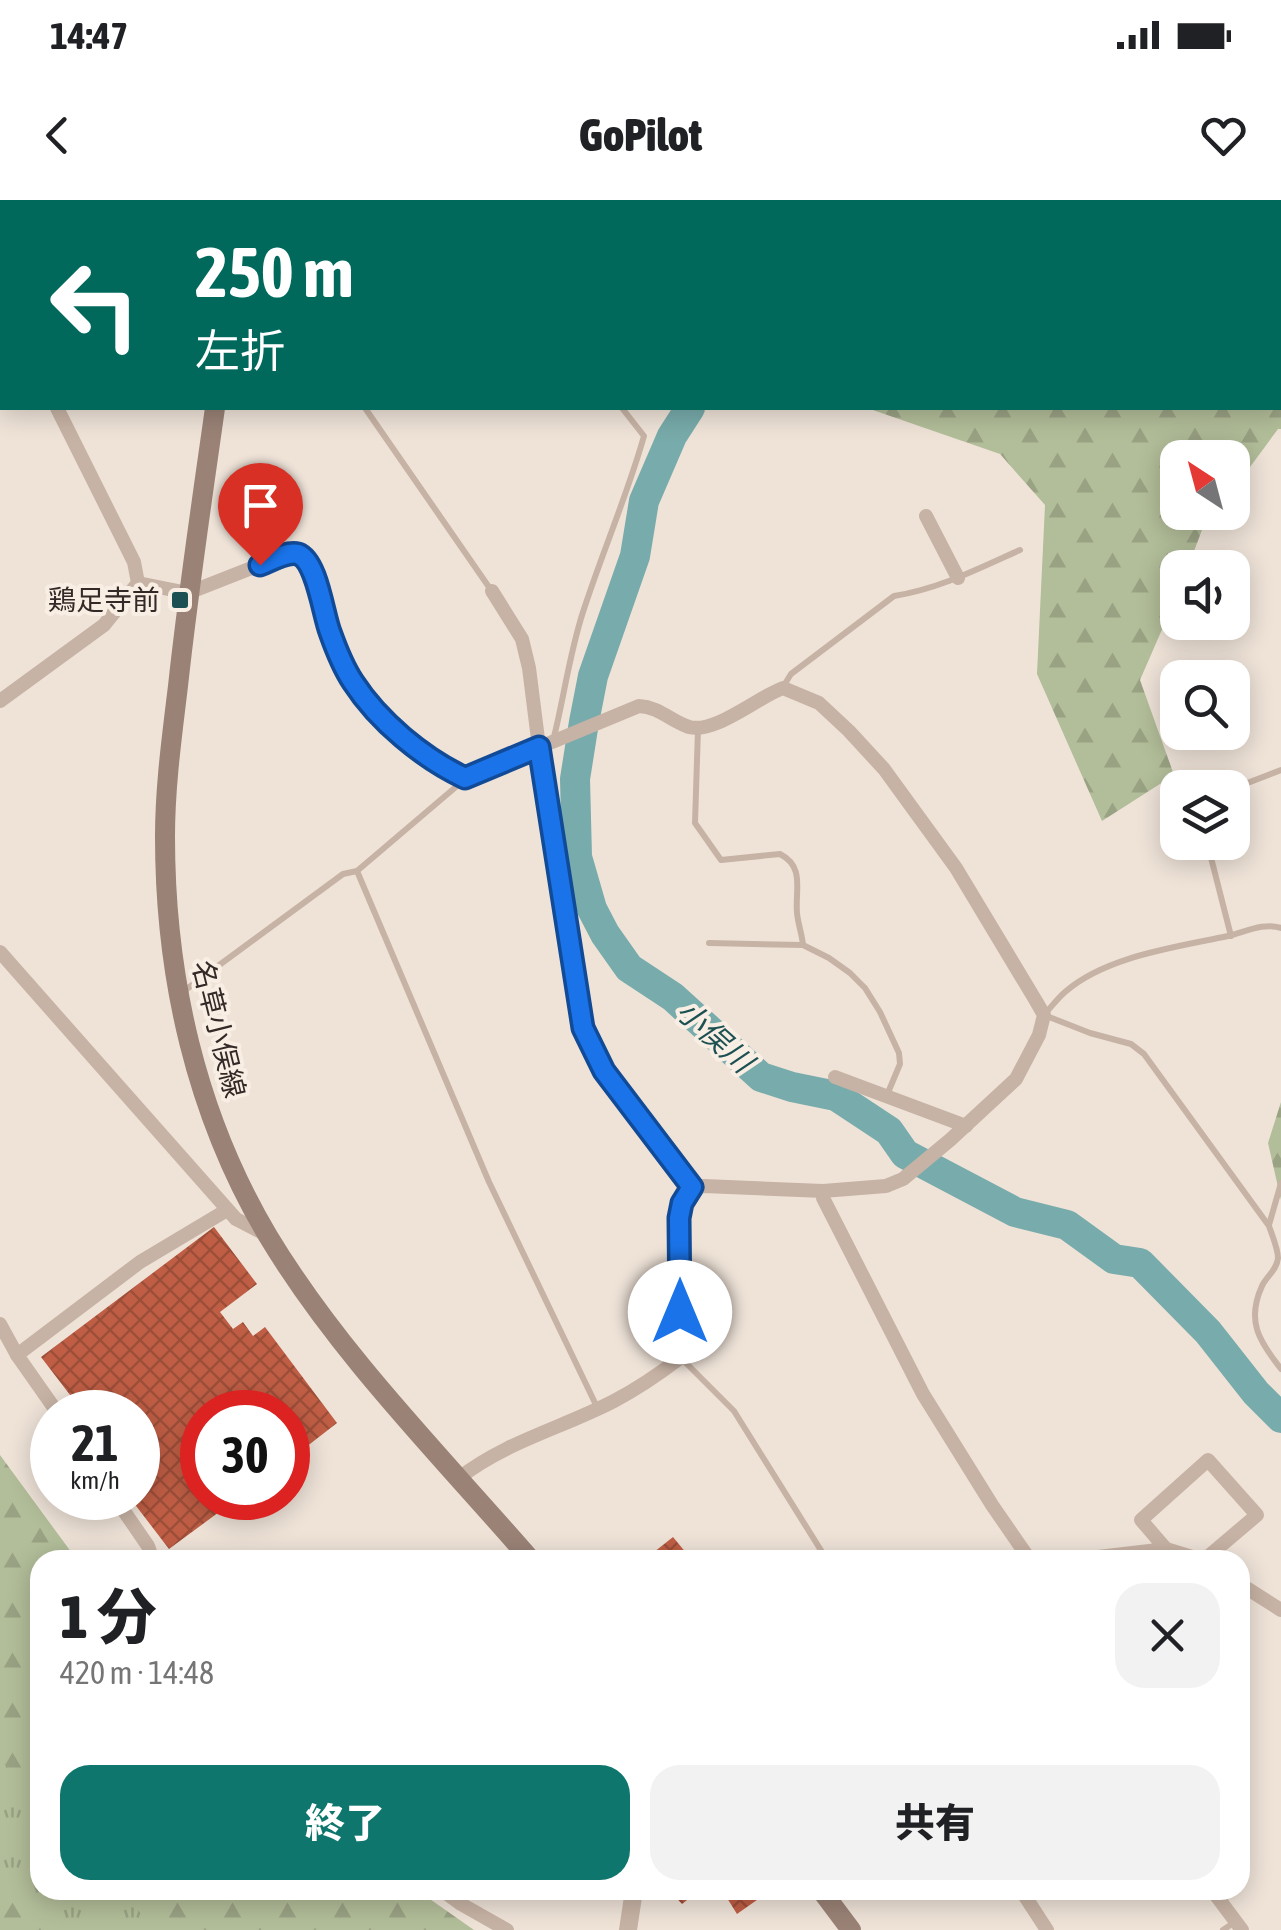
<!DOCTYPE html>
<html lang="ja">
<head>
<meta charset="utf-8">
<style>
  body { margin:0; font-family:"Asap Condensed","Noto Sans JP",sans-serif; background:#f2f2f2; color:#202124; height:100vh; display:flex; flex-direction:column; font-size:38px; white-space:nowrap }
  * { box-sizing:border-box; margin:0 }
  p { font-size:32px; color:#757577 }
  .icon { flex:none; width:55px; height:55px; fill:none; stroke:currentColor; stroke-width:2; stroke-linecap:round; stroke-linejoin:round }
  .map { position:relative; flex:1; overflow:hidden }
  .sheet { position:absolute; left:30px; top:1350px; width:1220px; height:350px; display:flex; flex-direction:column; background:#fff; border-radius:30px; box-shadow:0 5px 25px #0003 }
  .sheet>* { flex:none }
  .top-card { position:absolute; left:0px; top:0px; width:1282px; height:210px; box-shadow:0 5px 25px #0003; background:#00695c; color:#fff; overflow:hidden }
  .needle { width:65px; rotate:324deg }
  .fabs { position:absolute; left:1160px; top:240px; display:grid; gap:20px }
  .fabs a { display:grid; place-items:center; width:90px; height:90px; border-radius:20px; background:#fff; box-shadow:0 5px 25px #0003; font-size:50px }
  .speed { position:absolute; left:30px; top:1190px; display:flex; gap:20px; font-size:50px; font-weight:700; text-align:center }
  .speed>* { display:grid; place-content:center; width:130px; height:130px; border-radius:50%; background:#fff; box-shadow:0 5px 25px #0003; line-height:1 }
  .speed small { font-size:25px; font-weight:400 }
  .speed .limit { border:15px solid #d22; background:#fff; color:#111 }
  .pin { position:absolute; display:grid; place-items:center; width:85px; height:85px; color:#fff; margin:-102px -42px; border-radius:50% 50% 50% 0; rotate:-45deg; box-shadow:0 0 10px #0007 }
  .pin .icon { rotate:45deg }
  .me { position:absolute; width:110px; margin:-55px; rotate:0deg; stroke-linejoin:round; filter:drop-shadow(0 0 8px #0008) }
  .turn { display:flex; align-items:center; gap:35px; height:210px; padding:0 30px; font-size:45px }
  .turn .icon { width:130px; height:130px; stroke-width:2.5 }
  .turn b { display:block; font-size:70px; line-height:85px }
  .round { display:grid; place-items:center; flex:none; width:105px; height:105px; border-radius:30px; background:#f2f2f2 }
  .head { display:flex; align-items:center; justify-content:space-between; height:170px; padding:0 30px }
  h1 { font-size:60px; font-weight:800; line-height:75px }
  .button { display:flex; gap:20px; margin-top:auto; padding:20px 30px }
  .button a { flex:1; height:115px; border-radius:30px; background:#0f766e; color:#fff; font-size:40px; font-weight:800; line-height:115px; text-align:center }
  .button a+a { background:#f2f2f2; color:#202124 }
  .status { display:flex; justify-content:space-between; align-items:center; height:70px; padding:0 50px; background:#fff; direction:ltr }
  .status svg { height:28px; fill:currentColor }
  header { display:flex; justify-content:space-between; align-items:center; height:130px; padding:0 30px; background:#fff; font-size:45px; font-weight:800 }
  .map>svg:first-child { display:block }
</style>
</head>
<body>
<div class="status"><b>14:47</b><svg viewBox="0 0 49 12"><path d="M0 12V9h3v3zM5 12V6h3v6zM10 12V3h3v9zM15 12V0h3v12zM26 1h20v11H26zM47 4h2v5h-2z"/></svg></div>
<header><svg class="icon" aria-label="back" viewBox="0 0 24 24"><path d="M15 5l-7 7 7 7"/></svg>GoPilot<svg class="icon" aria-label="heart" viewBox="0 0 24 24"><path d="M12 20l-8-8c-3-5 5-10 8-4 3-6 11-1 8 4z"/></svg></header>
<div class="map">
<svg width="1281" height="1730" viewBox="0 0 1281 1730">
  <defs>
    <pattern id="grass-tufts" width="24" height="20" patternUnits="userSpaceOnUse" patternTransform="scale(2.5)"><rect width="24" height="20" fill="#b2bd99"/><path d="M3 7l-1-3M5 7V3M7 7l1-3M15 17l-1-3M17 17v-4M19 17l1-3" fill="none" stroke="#9aa284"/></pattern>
    <pattern id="forest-firs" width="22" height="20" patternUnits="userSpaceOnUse" patternTransform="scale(2.5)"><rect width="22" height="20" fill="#b2bd99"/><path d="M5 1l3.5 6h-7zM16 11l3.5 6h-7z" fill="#9aa284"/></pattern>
    <pattern id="building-cross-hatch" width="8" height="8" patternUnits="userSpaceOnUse" patternTransform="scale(2.5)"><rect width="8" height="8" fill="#c05e45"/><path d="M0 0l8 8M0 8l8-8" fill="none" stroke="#9d4e39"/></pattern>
  </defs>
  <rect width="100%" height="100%" fill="#efe3d8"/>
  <!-- grass -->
  <polygon fill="url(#grass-tufts)" points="0,1497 40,1531 40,1690 194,1690 223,1730 0,1730"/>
  <!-- forest -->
  <g fill="url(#forest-firs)">
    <polygon points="965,0 1281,0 1281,229 1278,229 1233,290 1232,258 1178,258 1178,312 1215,313 1202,330 1188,367 1178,368 1177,395 1140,480 1174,575 1102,621 1037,474 1045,305 1000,254 867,208 1280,208 1280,2 963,2"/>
    <polygon points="1281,902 1281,1000 1268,943"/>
    <polygon points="0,1255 77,1360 40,1360 40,1603 0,1558"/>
    <polygon points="0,1665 34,1704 41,1730 0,1730"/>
    <polygon points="123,1690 417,1690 474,1730 153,1730"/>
  </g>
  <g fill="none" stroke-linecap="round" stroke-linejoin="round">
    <!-- stream -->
    <polyline stroke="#78abab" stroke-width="5" points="1018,2 1022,0"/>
    <!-- river -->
    <g stroke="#78abab" stroke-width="30">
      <polyline points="716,0 717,2"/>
      <polyline points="690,208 672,236 644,301 635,356 593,476 584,522 575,579 577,657 592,709 605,734 629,768 673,797 761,877 792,887 836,896 889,931 905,954 1015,1012 1067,1025 1114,1059 1140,1063 1208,1132 1256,1193 1281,1218"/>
    </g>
  </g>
  <!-- building -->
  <g fill="url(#building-cross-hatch)">
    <polygon points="214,1027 257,1084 220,1112 233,1129 243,1122 253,1136 265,1127 337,1223 288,1261 288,1212 202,1212 202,1298 238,1298 169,1349 130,1298 138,1298 138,1212 83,1212 41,1157"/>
    <polygon points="673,1337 692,1360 644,1360"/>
    <polygon points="669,1690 700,1690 682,1704"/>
    <polygon points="722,1690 771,1690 737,1714"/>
  </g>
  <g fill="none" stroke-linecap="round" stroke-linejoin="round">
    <!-- service -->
    <g stroke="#c7b3a5" stroke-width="6">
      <polyline points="260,0 262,2"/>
      <polyline points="600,0 600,2"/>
      <polyline points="0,74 2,72"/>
      <polyline points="365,208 491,390"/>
      <path d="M783,487l8,-13 103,-78c45,-7 86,-28 126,-46"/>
      <path d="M698,529l-3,94 26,37 59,-6c25,13 15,35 17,59 1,11 5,21 6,32"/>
      <path d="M553,541c11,-43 16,-86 30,-129 19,-59 44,-116 61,-176l-22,-28"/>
      <polyline points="1232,589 1281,570"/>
      <polyline points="1207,642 1231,736"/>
      <polyline points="357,671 489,982 597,1207"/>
      <path d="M1281,728c-17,-6 -36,4 -53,8 -51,11 -122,20 -163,56 -7,6 -14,15 -21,23l46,18 41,11 13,10 125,172c3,9 9,23 9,32 -1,12 -12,19 -16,28 -16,35 -3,55 19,83"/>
      <polyline points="709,743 803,745 829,758 850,773 865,788 880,812 899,853 900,864 887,895"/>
      <polyline points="184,791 343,674 357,671 464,580"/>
      <polyline points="1269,1025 1281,983"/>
      <polyline points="681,1158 734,1211 827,1360"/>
      <polyline points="1223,1730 1235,1722"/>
    </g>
    <!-- minor -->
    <g stroke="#c7b3a5" stroke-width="14">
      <polyline points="80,2 83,0"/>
      <polyline points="926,316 958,378"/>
      <path d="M138,383l50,10 99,-39h11c21,18 20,47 29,71 22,66 75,125 138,153l174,-72c20,1 32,15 50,21 26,7 69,-30 94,-39l36,15 30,28 35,38 72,99 80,133 8,14 -5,20 -23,44 -66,61 -47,39 -17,7 -63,5 -119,-5 -11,1"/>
      <polyline points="492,391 522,439 529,468 539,547 583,828 604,871 693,987"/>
      <polyline points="0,501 104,425 138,383 134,362 57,208"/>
      <polyline points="0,752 236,1019 267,1035"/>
      <polyline points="835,877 966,926"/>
      <polyline points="823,991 823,998 923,1194 992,1305 1030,1360"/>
      <polyline points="0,1124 17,1155 57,1212"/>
      <polyline points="17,1155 140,1062 227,1010"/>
      <path d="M459,1278c48,-37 103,-50 155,-77 23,-12 45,-27 66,-43l-1,-141 3,-14 11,-16"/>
      <polyline points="115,1298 148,1346 153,1360"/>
      <polyline points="1166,1349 1141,1320 1208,1260 1257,1315 1204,1360"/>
      <polyline points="1073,1360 1166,1349 1202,1360"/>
      <polyline points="1240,1384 1281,1410"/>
      <polyline points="442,1690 461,1704 507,1730"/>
      <polyline points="1021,1690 1047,1730"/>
      <polyline points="1212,1690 1242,1730"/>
    </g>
    <!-- tertiary -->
    <polyline stroke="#c7b3a5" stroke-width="18" points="628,1730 634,1690"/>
    <!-- secondary -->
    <g stroke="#9a8276" stroke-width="20">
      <polyline points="244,2 245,0"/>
      <path d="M215,208c-13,92 -27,185 -37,278 -6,50 -13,100 -13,151 0,140 31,278 103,399 71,118 173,220 263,324"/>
      <polyline points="821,1690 851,1730"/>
    </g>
  </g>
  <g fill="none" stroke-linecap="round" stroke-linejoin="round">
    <!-- route casing -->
    <g stroke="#114b97" stroke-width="25">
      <path id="route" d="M260,365c10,-4 27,-14 38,-11 19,7 25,60 32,78 6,17 13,35 23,50 26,40 70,76 112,96l74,-31 44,281 21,43 88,116 -10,16 -3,15 1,94"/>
    </g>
    <!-- route -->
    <use href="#route" stroke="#1a73e8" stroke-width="18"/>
  </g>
  <!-- markers -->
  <rect fill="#1d5052" stroke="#f8eee3" stroke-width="4" x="170" y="390" width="20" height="20" rx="5"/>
  <g text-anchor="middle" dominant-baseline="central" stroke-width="8" stroke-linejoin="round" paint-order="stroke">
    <!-- poi labels -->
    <g font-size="28" fill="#332926" stroke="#f8eee3" text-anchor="end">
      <text x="160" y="400">鶏足寺前</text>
    </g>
    <!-- street labels -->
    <g font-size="28" fill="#332926" stroke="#f8eee3">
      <text transform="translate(219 829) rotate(76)">名草小俣線</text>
    </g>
    <!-- water labels -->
    <g font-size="30" font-style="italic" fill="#1d5052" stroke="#f8eee3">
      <text transform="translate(715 836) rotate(42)">小俣川</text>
    </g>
  </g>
</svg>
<div class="fabs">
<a><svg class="needle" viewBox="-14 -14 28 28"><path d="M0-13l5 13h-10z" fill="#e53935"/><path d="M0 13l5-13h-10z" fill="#757577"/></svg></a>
<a><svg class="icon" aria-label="sound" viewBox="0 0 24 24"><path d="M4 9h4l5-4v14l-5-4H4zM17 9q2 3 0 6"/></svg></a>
<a><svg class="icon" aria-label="search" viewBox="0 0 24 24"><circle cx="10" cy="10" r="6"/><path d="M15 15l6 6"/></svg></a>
<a><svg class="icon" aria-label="layers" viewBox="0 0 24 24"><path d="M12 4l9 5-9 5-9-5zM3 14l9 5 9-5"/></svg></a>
</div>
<div class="speed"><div>21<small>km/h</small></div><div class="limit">30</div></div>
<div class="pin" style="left:260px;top:365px;background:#d93025"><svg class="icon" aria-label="arrive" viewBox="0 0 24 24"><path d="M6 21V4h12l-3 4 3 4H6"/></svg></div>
<svg class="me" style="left:680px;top:1112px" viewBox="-20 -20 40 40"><circle r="19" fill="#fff"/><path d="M0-13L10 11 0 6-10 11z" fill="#1a73e8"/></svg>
<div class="top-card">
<div class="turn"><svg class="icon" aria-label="left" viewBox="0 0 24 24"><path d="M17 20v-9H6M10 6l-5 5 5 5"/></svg><div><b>250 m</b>左折</div></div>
</div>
<section class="sheet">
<div class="head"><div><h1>1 分</h1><p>420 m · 14:48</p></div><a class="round"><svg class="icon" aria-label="close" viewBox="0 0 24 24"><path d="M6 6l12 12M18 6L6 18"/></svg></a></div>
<div class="button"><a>終了</a><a>共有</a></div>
</section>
</div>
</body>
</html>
